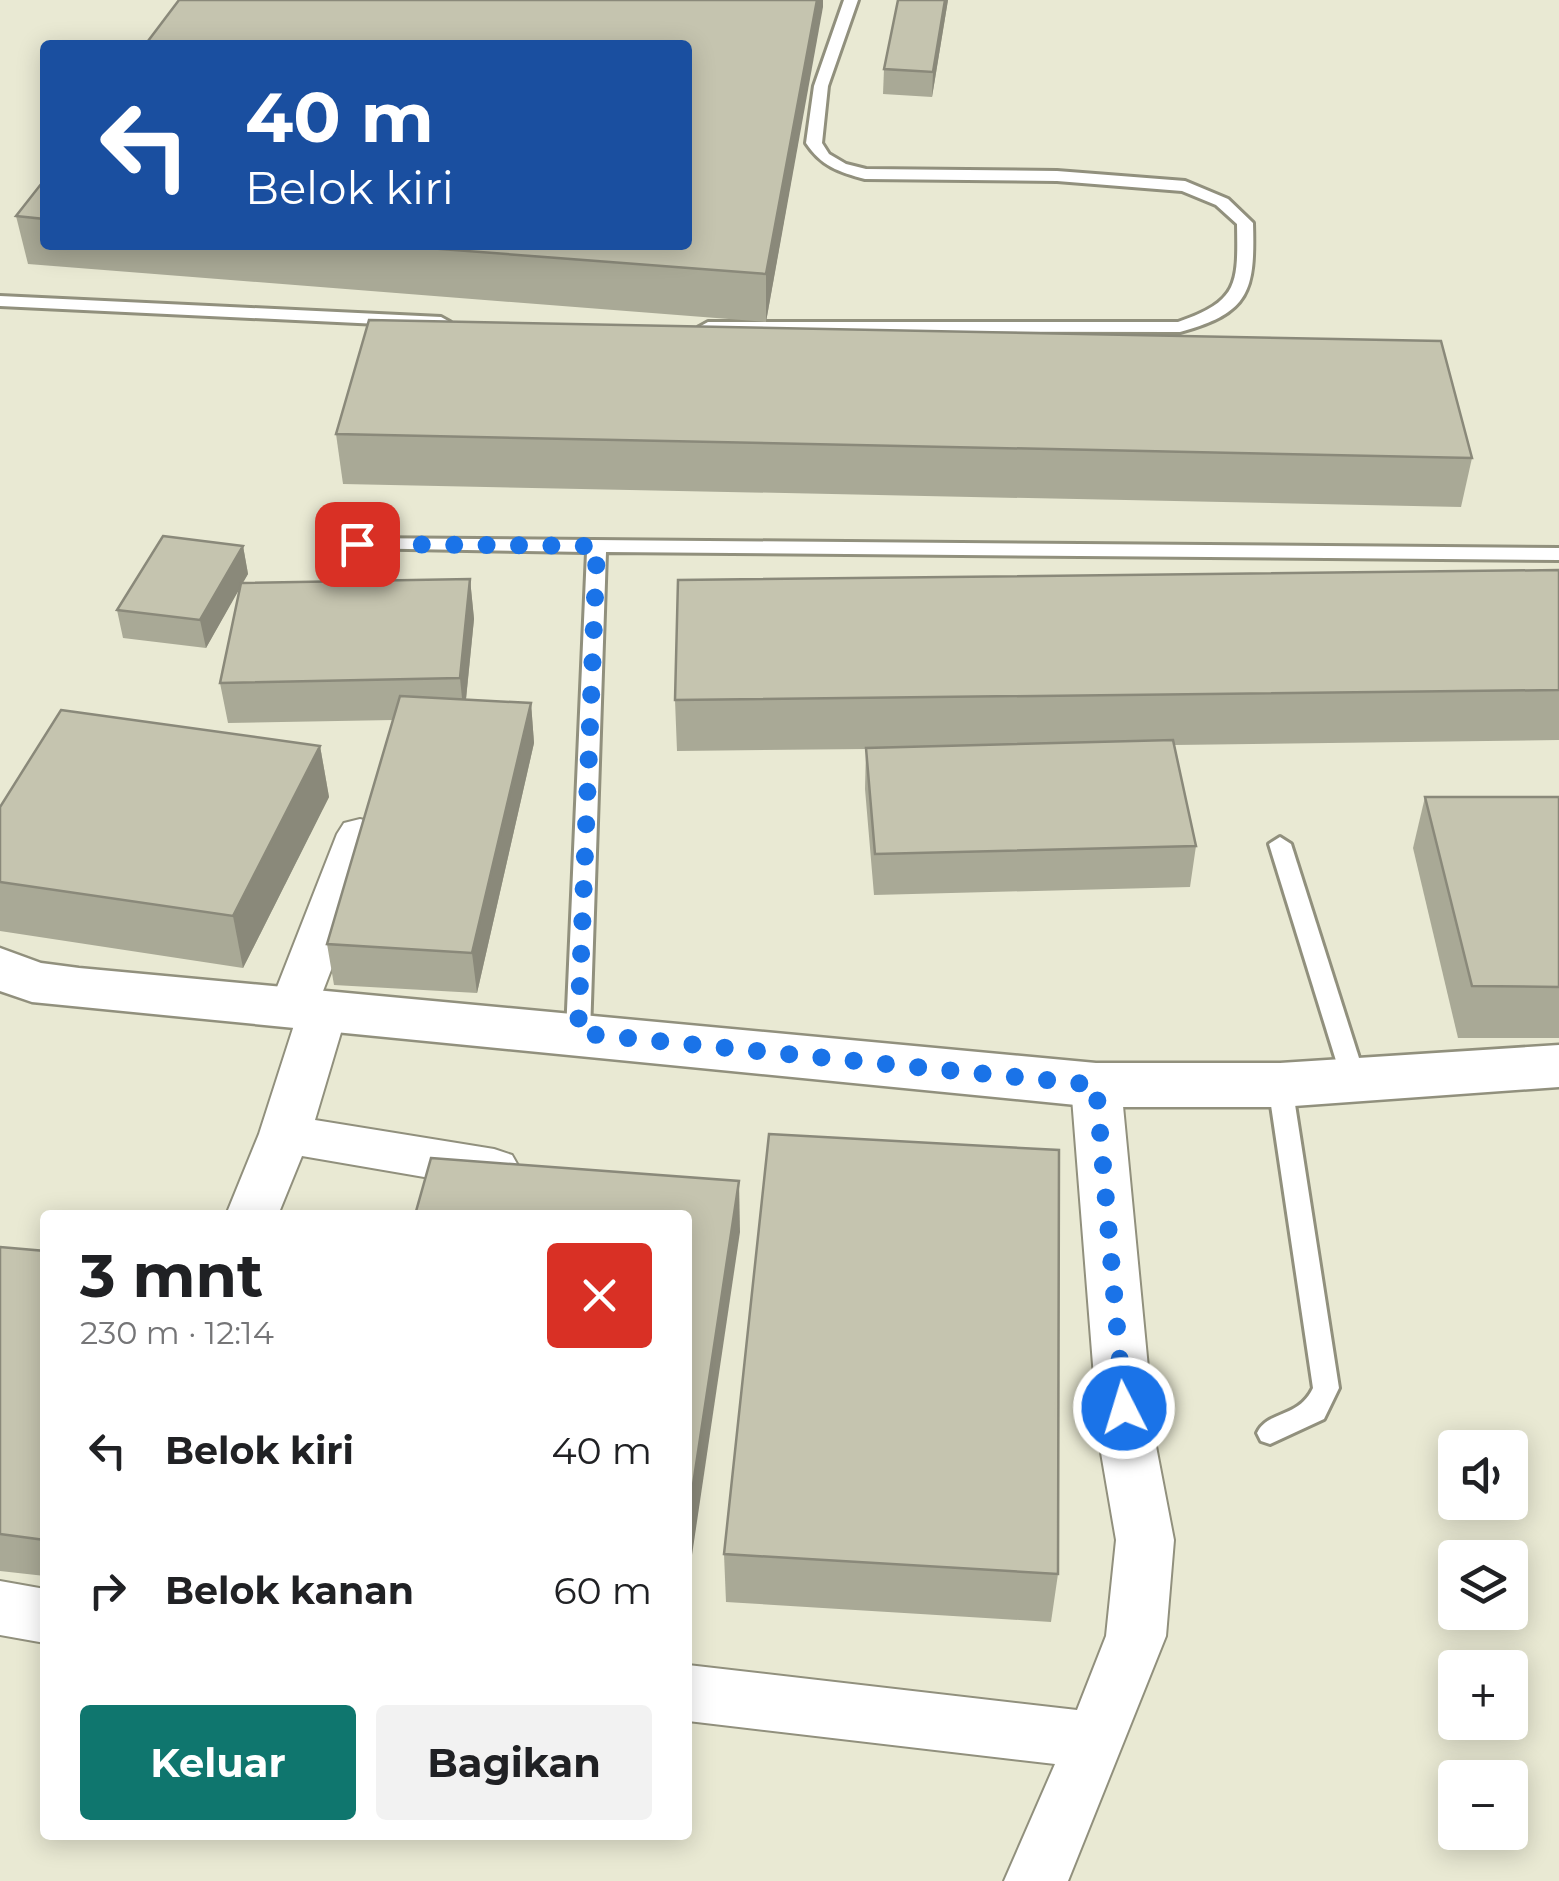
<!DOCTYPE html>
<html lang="id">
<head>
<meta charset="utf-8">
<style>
  body { margin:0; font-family:Montserrat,sans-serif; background:#f2f2f2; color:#202124; height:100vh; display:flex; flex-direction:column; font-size:38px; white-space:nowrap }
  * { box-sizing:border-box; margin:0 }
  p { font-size:32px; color:#757577 }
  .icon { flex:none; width:55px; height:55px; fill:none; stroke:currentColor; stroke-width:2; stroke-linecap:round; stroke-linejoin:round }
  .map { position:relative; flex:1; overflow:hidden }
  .panel { position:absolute; left:40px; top:1210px; width:652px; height:630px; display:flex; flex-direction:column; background:#fff; border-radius:10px; box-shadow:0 5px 25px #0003 }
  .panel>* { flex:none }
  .top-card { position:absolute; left:40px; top:40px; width:652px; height:210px; border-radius:10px; box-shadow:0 5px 25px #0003; background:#1a4fa0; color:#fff; overflow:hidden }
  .buttons { position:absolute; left:1438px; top:1430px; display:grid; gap:20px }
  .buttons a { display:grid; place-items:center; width:90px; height:90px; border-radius:10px; background:#fff; box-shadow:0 5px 25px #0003; font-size:50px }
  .pin { position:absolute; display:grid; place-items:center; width:85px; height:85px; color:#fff; margin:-42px; border-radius:20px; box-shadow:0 5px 15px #0006 }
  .me { position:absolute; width:110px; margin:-55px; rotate:355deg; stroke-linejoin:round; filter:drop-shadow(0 0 8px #0008) }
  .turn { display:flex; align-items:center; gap:35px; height:210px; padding:0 40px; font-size:45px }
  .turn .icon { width:130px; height:130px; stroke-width:2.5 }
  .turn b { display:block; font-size:70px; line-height:85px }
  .round { display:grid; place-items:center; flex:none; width:105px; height:105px; border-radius:10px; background:#f2f2f2 }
  .overview { display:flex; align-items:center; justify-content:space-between; height:170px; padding:0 40px }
  h1 { font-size:60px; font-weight:700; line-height:75px }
  .primary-button { display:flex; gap:20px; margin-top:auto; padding:20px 40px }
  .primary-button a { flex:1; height:115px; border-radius:10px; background:#0f766e; color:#fff; font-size:40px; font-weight:700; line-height:115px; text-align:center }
  .primary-button a+a { background:#f2f2f2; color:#202124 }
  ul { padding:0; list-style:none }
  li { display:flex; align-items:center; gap:30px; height:140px; padding:0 40px }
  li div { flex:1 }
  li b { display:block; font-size:38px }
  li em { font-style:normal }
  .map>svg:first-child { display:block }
</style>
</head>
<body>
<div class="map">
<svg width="1559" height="1881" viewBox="0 0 1559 1881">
  <rect width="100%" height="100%" fill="#e9e9d3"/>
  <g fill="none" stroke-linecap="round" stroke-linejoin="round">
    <!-- service casing -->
    <g stroke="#91907d" stroke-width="6">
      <g id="service">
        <path d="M844,0h14l-30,86 -6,57 7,11 17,10 20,5 191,2 128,10 43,18 25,24c2,68 -3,90 -73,109l-478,-1 -3,-4 9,-5h470c61,-21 60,-38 59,-98l-21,-19 -34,-14 -125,-10 -192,-2c-26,-7 -44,-13 -59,-36l8,-57z"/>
        <polygon points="0,296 441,317 450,322 441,327 0,306"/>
        <polygon points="357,538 1559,548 1559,560 606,552 590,1033 586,1039 570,1039 566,1033 587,552 350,548 347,544"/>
        <polygon points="1280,837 1291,844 1366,1080 1362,1086 1346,1086 1342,1080 1269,844"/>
        <path d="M1280,1076l8,3 4,6 47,303 -15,31 -54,25 -9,-3 -4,-8c11,-23 41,-14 56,-45l-45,-303 4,-6z"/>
      </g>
    </g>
    <!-- minor casing -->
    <g stroke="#91907d" stroke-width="4">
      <g id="minor">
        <polygon points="360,819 376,823 383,834 323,991 341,996 348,1009 315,1120 494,1149 512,1155 520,1169 512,1183 494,1189 302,1156 278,1215 226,1215 259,1134 295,1022 277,1017 270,1005 337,834 344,823"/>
        <polygon points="1096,1066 1114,1072 1121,1085 1155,1441 1174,1540 1166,1636 1068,1881 1004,1881 1055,1764 688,1721 688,1665 1077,1710 1106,1636 1116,1540 1099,1441 1071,1085 1078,1072"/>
        <polygon points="0,1581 45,1589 45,1643 0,1635"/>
      </g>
    </g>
    <!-- tertiary casing -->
    <g stroke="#91907d" stroke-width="5">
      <polygon id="tertiary" points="0,948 41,963 79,968 1096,1063 1280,1063 1559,1045 1559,1087 1280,1107 1096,1107 32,1002 0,991"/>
    </g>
    <!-- service -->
    <use href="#service" fill="#fff" fill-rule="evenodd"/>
    <!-- minor -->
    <use href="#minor" fill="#fff" fill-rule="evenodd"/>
    <!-- tertiary -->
    <use href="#tertiary" fill="#fff" fill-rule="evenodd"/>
  </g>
  <!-- wall -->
  <g fill="#a9a996">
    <polygon points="179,0 823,0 766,322 28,264 16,216 45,179 45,245 688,245"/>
    <polygon points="898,0 948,0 932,97 883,94 884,69"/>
    <polygon points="336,434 1472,458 1461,507 343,484"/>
    <polygon points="243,546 248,574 242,583 470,579 474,619 466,700 531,703 534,743 477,993 334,985 327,944 393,720 228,723 220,683 240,587 206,648 123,638 117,610"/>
    <polygon points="1559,570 1559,740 1174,745 1196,846 1190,887 874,895 865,789 866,749 677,751 675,700"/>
    <polygon points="320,746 329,797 243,968 0,931 0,807"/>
    <polygon points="1425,797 1559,797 1559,1038 1458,1038 1413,848"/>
    <polygon points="0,1247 45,1251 45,1576 0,1571"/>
    <polygon points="724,1554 1058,1574 1051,1622 726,1602"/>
  </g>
  <!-- shaded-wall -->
  <g fill="#8a897a">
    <polygon points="817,0 823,0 823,7 766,322 766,274"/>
    <polygon points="945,0 948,0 932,97 933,72"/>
    <polygon points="243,546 248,574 206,648 200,620"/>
    <polygon points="470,579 474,619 464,718 460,678"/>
    <polygon points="531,703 534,743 477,993 472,953"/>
    <polygon points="320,746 329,797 243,968 233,916"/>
    <polygon points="739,1181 740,1232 688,1582 688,1518"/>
  </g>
  <!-- building -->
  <g fill="#c5c4af" stroke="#8a897a" stroke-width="2.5">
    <polygon points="179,0 817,0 766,274 388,245 688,245 688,45 145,45"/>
    <polygon points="898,0 945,0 933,72 884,69"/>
    <polygon points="45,179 45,219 16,216"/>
    <polygon points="369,320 1441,341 1472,458 336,434"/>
    <polygon points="163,536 243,546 200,620 117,610"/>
    <polygon points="1559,570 1559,690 675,700 678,580"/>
    <polygon points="470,579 460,678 220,683 241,583"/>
    <polygon points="400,696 531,703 472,953 327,944"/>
    <polygon points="61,710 320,746 233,916 0,882 0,807"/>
    <polygon points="1173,740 1196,846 875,854 866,748"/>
    <polygon points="1425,797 1559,797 1559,987 1472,986"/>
    <polygon points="769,1134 1059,1150 1058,1574 724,1554"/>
    <polygon points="431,1158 739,1181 688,1518 688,1215 415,1215"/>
    <polygon points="0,1247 45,1251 45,1540 0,1534"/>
  </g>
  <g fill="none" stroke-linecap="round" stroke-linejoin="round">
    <!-- route -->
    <polyline stroke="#1a73e8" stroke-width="18" stroke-dasharray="0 32.4" points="357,544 597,546 578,1033 1096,1085 1124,1408"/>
  </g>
</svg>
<div class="buttons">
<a><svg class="icon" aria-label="sound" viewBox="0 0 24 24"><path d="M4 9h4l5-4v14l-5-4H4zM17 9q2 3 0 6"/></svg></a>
<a><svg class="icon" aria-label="layers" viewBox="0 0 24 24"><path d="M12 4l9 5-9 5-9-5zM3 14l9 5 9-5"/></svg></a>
<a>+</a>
<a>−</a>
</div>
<div class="pin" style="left:357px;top:544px;background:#d93025"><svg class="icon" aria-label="arrive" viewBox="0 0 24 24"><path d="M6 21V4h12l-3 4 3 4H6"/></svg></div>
<svg class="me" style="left:1124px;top:1408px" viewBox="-20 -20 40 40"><circle r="17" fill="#1a73e8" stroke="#fff" stroke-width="3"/><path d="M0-11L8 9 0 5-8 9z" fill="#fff"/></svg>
<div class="top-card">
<div class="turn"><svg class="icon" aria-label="left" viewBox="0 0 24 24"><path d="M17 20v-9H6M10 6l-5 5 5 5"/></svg><div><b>40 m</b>Belok kiri</div></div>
</div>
<section class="panel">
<div class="overview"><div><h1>3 mnt</h1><p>230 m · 12:14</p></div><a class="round" style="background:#d93025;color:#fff"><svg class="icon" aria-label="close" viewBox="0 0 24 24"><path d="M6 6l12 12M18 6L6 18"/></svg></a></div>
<ul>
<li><svg class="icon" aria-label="left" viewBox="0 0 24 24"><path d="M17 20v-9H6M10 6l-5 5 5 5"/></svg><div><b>Belok kiri</b></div><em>40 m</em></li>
<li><svg class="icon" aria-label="right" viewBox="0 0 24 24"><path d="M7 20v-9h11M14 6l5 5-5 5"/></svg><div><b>Belok kanan</b></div><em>60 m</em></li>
</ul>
<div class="primary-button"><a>Keluar</a><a>Bagikan</a></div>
</section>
</div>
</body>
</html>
